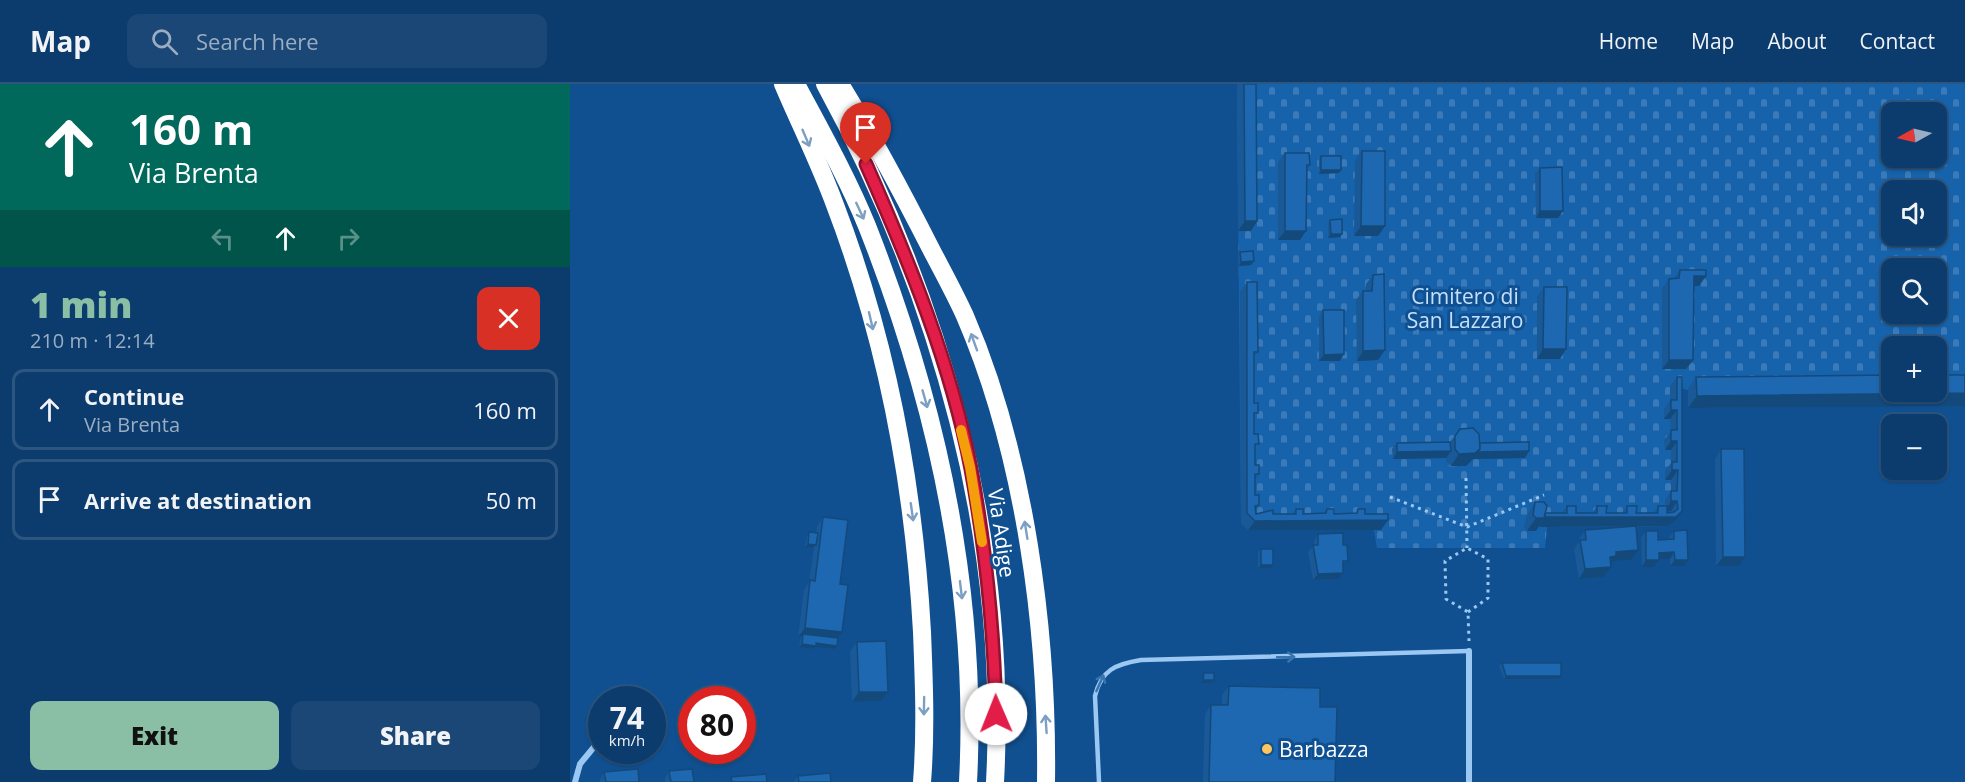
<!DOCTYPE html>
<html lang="en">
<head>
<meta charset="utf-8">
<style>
  body { margin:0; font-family:"Open Sans",sans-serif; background:#1a4775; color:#f1f3f6; height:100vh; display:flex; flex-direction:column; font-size:22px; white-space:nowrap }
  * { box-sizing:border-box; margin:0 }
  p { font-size:20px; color:#9aadc2 }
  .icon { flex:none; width:33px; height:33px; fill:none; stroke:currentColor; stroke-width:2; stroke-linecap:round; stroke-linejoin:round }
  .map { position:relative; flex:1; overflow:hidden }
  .panel { display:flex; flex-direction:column; background:#0c3c6d; width:570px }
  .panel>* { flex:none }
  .hud { background:#00695c; color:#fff; overflow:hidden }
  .needle { width:39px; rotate:262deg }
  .controls { position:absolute; left:1311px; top:18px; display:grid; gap:12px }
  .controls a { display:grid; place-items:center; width:66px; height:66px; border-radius:12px; background:#0c3c6d; box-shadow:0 2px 4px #0004,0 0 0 2px #2c5680; font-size:30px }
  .speed { position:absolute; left:18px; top:602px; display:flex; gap:12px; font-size:30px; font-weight:700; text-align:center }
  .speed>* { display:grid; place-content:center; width:78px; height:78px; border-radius:50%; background:#0c3c6d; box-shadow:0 2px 4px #0004,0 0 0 2px #2c5680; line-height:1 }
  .speed small { font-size:15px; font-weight:400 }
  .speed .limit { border:9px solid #d22; background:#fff; color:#111 }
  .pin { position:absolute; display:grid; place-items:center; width:51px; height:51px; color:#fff; margin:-62px -26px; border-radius:50% 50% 50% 0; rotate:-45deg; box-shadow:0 0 6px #0007 }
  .pin .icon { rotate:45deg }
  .me { position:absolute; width:66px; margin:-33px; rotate:359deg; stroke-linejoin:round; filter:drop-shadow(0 0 4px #0008) }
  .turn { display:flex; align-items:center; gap:21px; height:126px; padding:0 30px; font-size:27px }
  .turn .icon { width:78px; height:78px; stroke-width:2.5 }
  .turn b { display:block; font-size:42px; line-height:51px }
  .lanes { display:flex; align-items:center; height:57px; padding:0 30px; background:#0003; justify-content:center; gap:30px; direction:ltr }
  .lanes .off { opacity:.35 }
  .round { display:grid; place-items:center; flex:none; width:63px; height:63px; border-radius:12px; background:#1a4775 }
  .summary { display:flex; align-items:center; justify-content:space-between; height:102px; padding:0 30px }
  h1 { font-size:36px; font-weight:800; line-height:45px; color:#8abfa5 }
  .action { display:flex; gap:12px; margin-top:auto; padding:12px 30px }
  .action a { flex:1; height:69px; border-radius:12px; background:#8abfa5; color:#111; font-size:24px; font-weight:800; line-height:69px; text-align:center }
  .action a+a { background:#1a4775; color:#f1f3f6 }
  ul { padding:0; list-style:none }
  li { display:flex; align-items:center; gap:18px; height:81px; margin:0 12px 9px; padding:0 18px; border:3px solid #2c5680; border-radius:12px }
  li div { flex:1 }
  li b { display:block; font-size:22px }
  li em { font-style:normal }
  header { display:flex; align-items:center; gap:36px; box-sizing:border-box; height:84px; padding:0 30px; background:#0c3c6d; border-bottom:2px solid #2c5680 }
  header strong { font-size:28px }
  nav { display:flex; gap:33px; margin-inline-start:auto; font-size:21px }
  .search { width:420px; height:54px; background:#1a4775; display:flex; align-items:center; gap:15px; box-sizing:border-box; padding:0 21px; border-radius:12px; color:#9aadc2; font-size:22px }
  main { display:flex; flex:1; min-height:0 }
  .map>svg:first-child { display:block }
</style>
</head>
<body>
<header>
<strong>Map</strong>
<div class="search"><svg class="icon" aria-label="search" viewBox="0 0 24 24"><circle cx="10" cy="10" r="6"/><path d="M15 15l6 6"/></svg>Search here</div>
<nav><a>Home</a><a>Map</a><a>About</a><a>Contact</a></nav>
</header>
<main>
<section class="panel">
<div class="hud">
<div class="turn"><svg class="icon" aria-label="ahead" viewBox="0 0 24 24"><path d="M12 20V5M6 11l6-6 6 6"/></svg><div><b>160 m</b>Via Brenta</div></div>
<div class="lanes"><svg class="icon off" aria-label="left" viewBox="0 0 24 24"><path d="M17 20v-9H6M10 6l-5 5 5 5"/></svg><svg class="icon" aria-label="ahead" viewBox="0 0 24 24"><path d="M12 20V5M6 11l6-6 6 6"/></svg><svg class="icon off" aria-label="right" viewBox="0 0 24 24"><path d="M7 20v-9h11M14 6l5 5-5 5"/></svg></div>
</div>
<div class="summary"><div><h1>1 min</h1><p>210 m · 12:14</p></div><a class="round" style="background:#d93025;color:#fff"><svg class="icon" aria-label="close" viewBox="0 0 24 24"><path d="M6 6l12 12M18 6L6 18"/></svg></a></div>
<ul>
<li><svg class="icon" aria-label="ahead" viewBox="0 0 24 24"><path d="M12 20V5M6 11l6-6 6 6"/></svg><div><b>Continue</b><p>Via Brenta</p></div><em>160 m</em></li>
<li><svg class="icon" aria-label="arrive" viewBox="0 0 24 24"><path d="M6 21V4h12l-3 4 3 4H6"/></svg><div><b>Arrive at destination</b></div><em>50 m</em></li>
</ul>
<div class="action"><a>Exit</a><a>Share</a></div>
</section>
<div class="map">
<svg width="1395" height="698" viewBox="0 0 1395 698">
  <defs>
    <pattern id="cemetery-stones" width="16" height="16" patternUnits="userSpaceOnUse" patternTransform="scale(1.5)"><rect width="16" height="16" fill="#1763ab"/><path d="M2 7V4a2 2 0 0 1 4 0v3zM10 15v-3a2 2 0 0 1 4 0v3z" fill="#3a7ab8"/></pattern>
  </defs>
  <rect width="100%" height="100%" fill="#105091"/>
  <!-- cemetery -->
  <path fill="url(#cemetery-stones)" fill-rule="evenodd" d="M667,0h728v321l-277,3v-18l-12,-3v133l-7,6 -122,1 -2,21h-168l-3,-18h-126l-7,-7zM1322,28h44v46h-44zM1322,106h44v46h-44zM1322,184h44v46h-44zM1322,262h44v46h-44z"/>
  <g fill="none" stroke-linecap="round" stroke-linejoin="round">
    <!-- path -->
    <g stroke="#9ac8f3" stroke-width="3" stroke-dasharray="3 4.5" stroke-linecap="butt">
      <polyline points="896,394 897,464"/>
      <polyline points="820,413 897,443 974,411"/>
      <polyline points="898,528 918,514 918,475 897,464 875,477 876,515 898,528 899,557"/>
    </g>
    <!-- lane -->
    <path stroke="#9ac8f3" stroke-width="4.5" d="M529,698l-4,-86c6,-26 21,-32 46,-36l328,-9"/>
    <!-- street -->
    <g stroke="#9ac8f3" stroke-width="6">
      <polyline points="899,567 899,698"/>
      <polyline points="5,698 10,680 24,663"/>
    </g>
    <!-- highway -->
    <g stroke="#fff" stroke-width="18">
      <path d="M213,0c17,40 37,80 52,121 52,136 79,282 87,427 2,50 4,100 0,150"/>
      <path d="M226,0c25,47 51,93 71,142 70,177 111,365 101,556"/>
      <path d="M255,0c116,212 183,455 170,698"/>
      <path d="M270,0c34,55 63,110 92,167 11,21 23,43 33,65 60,139 83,315 81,466"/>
    </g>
  </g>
  <!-- wall -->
  <g fill="#195997">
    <polygon points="667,0 686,0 687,137 681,147 668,147"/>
    <polygon points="792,67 815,142 808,152 784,152 785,76"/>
    <polygon points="715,69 740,81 737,85 730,156 708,156 708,78"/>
    <polygon points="751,72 769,89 749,90 749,75"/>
    <polygon points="970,84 988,134 966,134 965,90"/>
    <polygon points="760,136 770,153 758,154 758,139"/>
    <polygon points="670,168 684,177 681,181 669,182 668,171"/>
    <polygon points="1110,186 1129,202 1123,202 1123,276 1116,285 1092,285 1092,204 1099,195 1104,194"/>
    <polygon points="803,191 808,276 787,277 786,216 793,207 796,207 796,200"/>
    <polygon points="677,198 688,268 684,272 684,350 685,381 689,390 685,397 685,411 689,421 686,427 686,430 722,430 726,425 733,430 754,429 757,425 764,430 786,429 788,425 795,430 811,446 678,446 671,439 670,208"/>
    <polygon points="974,203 990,275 967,275 967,213"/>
    <polygon points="753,226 770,277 749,277 749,233"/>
    <polygon points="1395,291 1118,324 1118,305 1126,293"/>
    <polygon points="1107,293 1112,427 1106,436 1099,442 1066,443 1061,476 1043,477 1041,480 1041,483 1034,493 1009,495 1004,465 1009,458 1009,455 1015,446 1065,443 969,442 966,447 957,447 954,443 957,431 965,418 975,429 992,429 997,422 1006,429 1022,429 1027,422 1036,429 1052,429 1057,422 1066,429 1084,429 1088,422 1095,422 1095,416 1101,407 1101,396 1095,396 1095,387 1101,379 1101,366 1095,366 1094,356 1101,347 1100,335 1094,335 1094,325 1100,316 1100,302"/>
    <polygon points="890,345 910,359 955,374 903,375 896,382 881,382 876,377 876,374 823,375 822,365 827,359 880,358"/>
    <polygon points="1151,365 1175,473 1169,482 1146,482 1145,375"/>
    <polygon points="253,433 270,500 272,548 268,554 265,565 245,563 244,565 229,563 231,553 228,553 234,506 239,498 244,463 243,464 235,463 237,452 239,448 246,449 247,442"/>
    <polygon points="1076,447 1088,456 1100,455 1099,453 1104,447 1114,482 1100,482 1100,475 1089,475 1084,483 1072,483 1071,454"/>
    <polygon points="748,450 773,483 773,489 769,495 743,496 738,468 744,461 744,457"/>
    <polygon points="691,465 703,481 701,484 688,484 688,468"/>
    <polygon points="287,558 318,608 311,617 282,618 280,567"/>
    <polygon points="932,579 991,592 989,595 934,595 929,582"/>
    <polygon points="659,602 750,623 765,698 633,698 635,630 641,621 652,621 652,611"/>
    <polygon points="99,687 124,698 95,698 95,694"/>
    <polygon points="34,688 69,698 30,698 30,695"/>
    <polygon points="228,692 261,698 224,698"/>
  </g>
  <!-- shaded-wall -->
  <g fill="#14497b">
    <polygon points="751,86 771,86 769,89 749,90"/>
    <polygon points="970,127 993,127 988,134 966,134"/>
    <polygon points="675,137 687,137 681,147 668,147"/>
    <polygon points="791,142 815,142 808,152 784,152"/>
    <polygon points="715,147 736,147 730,156 708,156"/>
    <polygon points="761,150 772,150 770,153 758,154"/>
    <polygon points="684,177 681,181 669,182 671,178"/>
    <polygon points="1124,192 1136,192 1129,202 1117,202"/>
    <polygon points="973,265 996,265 990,275 967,275"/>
    <polygon points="815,266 808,276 787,277 793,267"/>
    <polygon points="774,270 770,277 749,277 754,271"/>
    <polygon points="1099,276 1123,276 1116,285 1092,285"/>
    <polygon points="1395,309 1395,322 1118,324 1127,312"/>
    <polygon points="1101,326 1107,326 1100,335 1094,335"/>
    <polygon points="1101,357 1107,357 1101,366 1095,366"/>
    <polygon points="910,365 959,367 955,374 903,375 896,382 881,382 889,370"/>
    <polygon points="881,367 876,374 823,375 827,368"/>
    <polygon points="1102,386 1108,386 1101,396 1095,396"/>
    <polygon points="1101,417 1107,417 1101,427 1095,427"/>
    <polygon points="1112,427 1106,436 1099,442 969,443 975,433 1106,433"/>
    <polygon points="966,434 974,434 966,447 957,447"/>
    <polygon points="818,436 811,446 678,446 685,437"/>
    <polygon points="238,460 246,461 243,464 235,463"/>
    <polygon points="1068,466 1061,476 1043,477 1040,482 1040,473 1046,468"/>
    <polygon points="1104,468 1100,475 1084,475 1089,469"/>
    <polygon points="1153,473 1175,473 1169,482 1146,482"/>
    <polygon points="1076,476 1089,476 1084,483 1072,483"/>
    <polygon points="1105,476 1118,476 1114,482 1100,482"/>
    <polygon points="691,481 703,481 701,484 688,484"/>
    <polygon points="1041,483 1034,493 1009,495 1015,485"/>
    <polygon points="773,489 769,495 743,496 748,490"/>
    <polygon points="235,544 272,548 266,557 233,550 231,553 228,553"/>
    <polygon points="246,559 267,562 265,565 245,563 244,565 229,563 232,560"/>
    <polygon points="936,592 991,592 989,595 934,595"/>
    <polygon points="633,596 644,596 641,599 631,599"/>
    <polygon points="289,608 318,608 311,617 282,618"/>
  </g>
  <!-- building -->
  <g fill="#1d68b0" stroke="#14497b" stroke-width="1.5">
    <polygon points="674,0 686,0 687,137 675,137"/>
    <polygon points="792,67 815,67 815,142 791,142"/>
    <polygon points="715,69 739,69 740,81 737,81 736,147 715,147"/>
    <rect x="751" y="72" width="20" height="14"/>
    <polygon points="992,83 993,127 970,127 970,84"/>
    <polygon points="772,135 772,150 761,150 760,136"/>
    <polygon points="683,167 684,177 671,178 670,168"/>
    <polygon points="1110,186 1136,186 1136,192 1124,192 1123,276 1099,276 1099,195 1109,194"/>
    <polygon points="814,190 815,266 793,267 793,207 802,207 803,191"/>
    <polygon points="677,198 687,198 688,268 684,268 684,319 688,319 688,329 684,329 684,350 688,350 689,360 685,360 685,381 689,381 689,390 685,390 685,411 689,411 689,421 685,422 686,430 703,426 703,430 726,430 726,425 733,425 733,430 756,429 757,425 764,425 764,430 787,429 788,425 795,425 795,430 818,430 818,436 685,437 677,429"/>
    <polygon points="974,203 997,203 996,265 973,265"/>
    <polygon points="753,226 774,226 774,270 754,271"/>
    <polygon points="1322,291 1322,308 1366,308 1366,291 1395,291 1395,309 1127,312 1126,293"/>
    <polygon points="1107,293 1112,293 1112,427 1106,433 975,433 975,429 997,429 997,422 1006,422 1006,429 1027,429 1027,422 1037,422 1036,429 1057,429 1057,422 1067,422 1066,429 1088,429 1088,422 1097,422 1097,429 1104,428 1108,425 1107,417 1101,417 1101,407 1107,407 1108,386 1102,386 1102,378 1107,378 1107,357 1101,357 1101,346 1107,346 1107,326 1101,326 1101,316 1107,316"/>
    <polygon points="903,344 909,350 910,365 905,369 889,370 885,365 885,352 890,345"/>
    <polygon points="880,358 881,367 827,368 827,359"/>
    <polygon points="959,358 959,367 908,368 910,365 910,359"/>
    <polygon points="1151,365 1174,365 1175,473 1153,473"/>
    <polygon points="965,418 974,418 977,422 974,434 966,434 963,431"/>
    <polygon points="253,433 278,436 270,500 278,501 272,548 235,544 240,496 245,497"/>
    <polygon points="1066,442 1068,466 1046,468 1046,472 1040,473 1041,483 1015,485 1010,456 1016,456 1015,446"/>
    <polygon points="1117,446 1118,476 1105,476 1104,468 1089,469 1089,476 1076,476 1076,447 1088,447 1088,456 1104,455 1104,447"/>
    <polygon points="239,448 248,449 246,461 238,460"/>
    <polygon points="773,449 773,461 777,461 778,477 773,477 773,489 748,490 743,461 748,461 748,450"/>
    <rect x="691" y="465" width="12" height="16"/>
    <polygon points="233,550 268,554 267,562 246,559 246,562 232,560"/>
    <polygon points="316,557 318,608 289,608 287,558"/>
    <polygon points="932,579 991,579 991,592 936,592"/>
    <polygon points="634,589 644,589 644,596 633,596"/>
    <polygon points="659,602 750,604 750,623 767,623 765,698 639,698 641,621 658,621"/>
    <polygon points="68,685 69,698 36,698 34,688"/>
    <polygon points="122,685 124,698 101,698 99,687"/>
    <polygon points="260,689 261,698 229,698 228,692"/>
    <polygon points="196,690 197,698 162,698 161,693"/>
  </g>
  <!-- one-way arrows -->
  <defs><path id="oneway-shaft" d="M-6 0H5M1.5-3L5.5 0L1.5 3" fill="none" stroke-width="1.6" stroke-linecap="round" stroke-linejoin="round" transform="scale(1.5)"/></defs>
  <g stroke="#7c9fc2">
    <use href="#oneway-shaft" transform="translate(236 54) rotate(67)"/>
    <use href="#oneway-shaft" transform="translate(290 127) rotate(65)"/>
    <use href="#oneway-shaft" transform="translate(301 237) rotate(77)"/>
    <use href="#oneway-shaft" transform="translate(404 258) rotate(-110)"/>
    <use href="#oneway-shaft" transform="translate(355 315) rotate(74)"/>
    <use href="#oneway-shaft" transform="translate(342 428) rotate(82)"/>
    <use href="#oneway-shaft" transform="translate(456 446) rotate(-99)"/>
    <use href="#oneway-shaft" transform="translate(391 506) rotate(83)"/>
    <use href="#oneway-shaft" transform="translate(354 622) rotate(91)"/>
    <use href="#oneway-shaft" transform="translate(476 640) rotate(-94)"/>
  </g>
  <g stroke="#3974ae">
    <use href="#oneway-shaft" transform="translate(716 573) rotate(-1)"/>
    <use href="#oneway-shaft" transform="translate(530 599) rotate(-66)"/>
  </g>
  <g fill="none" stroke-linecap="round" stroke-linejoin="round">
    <!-- route casing -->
    <g stroke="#92132f" stroke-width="15">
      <path id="route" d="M296,80c43,97 85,200 105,305 15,81 23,163 25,245"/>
    </g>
    <!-- route -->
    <use href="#route" stroke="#e11d48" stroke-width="10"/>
    <!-- slow -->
    <polyline stroke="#f59e0b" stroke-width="10" points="391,346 400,383 412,458"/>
  </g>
  <!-- markers -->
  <circle fill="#ffc55c" stroke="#105091" stroke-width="2" cx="697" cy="665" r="6"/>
  <g text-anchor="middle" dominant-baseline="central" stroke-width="6" stroke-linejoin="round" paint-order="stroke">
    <!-- park labels -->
    <g font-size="21" fill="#c2e1fe" stroke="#105091">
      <text x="895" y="212">Cimitero di<tspan x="895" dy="24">San Lazzaro</tspan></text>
    </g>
    <!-- street labels -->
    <g font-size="21" fill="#fff" stroke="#105091">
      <text transform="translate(432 449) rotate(82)">Via Adige</text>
    </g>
    <!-- poi labels -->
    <g font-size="21" fill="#fff" stroke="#105091" text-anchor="start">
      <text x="709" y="665">Barbazza</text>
    </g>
  </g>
</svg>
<div class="controls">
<a><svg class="needle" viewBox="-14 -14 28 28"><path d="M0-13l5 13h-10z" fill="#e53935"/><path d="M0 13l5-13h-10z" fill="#9aadc2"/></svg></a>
<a><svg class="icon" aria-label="sound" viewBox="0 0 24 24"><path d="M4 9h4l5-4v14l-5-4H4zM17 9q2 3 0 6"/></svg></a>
<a><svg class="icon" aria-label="search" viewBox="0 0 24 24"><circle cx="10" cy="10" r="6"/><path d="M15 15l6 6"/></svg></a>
<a>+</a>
<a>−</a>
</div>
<div class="speed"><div>74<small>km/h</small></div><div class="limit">80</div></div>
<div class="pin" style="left:296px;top:80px;background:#d93025"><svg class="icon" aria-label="arrive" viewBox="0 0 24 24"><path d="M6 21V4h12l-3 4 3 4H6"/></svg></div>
<svg class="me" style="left:426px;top:630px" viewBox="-20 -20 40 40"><circle r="19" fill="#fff"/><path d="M0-13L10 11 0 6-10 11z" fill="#e11d48"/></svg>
</div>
</main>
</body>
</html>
